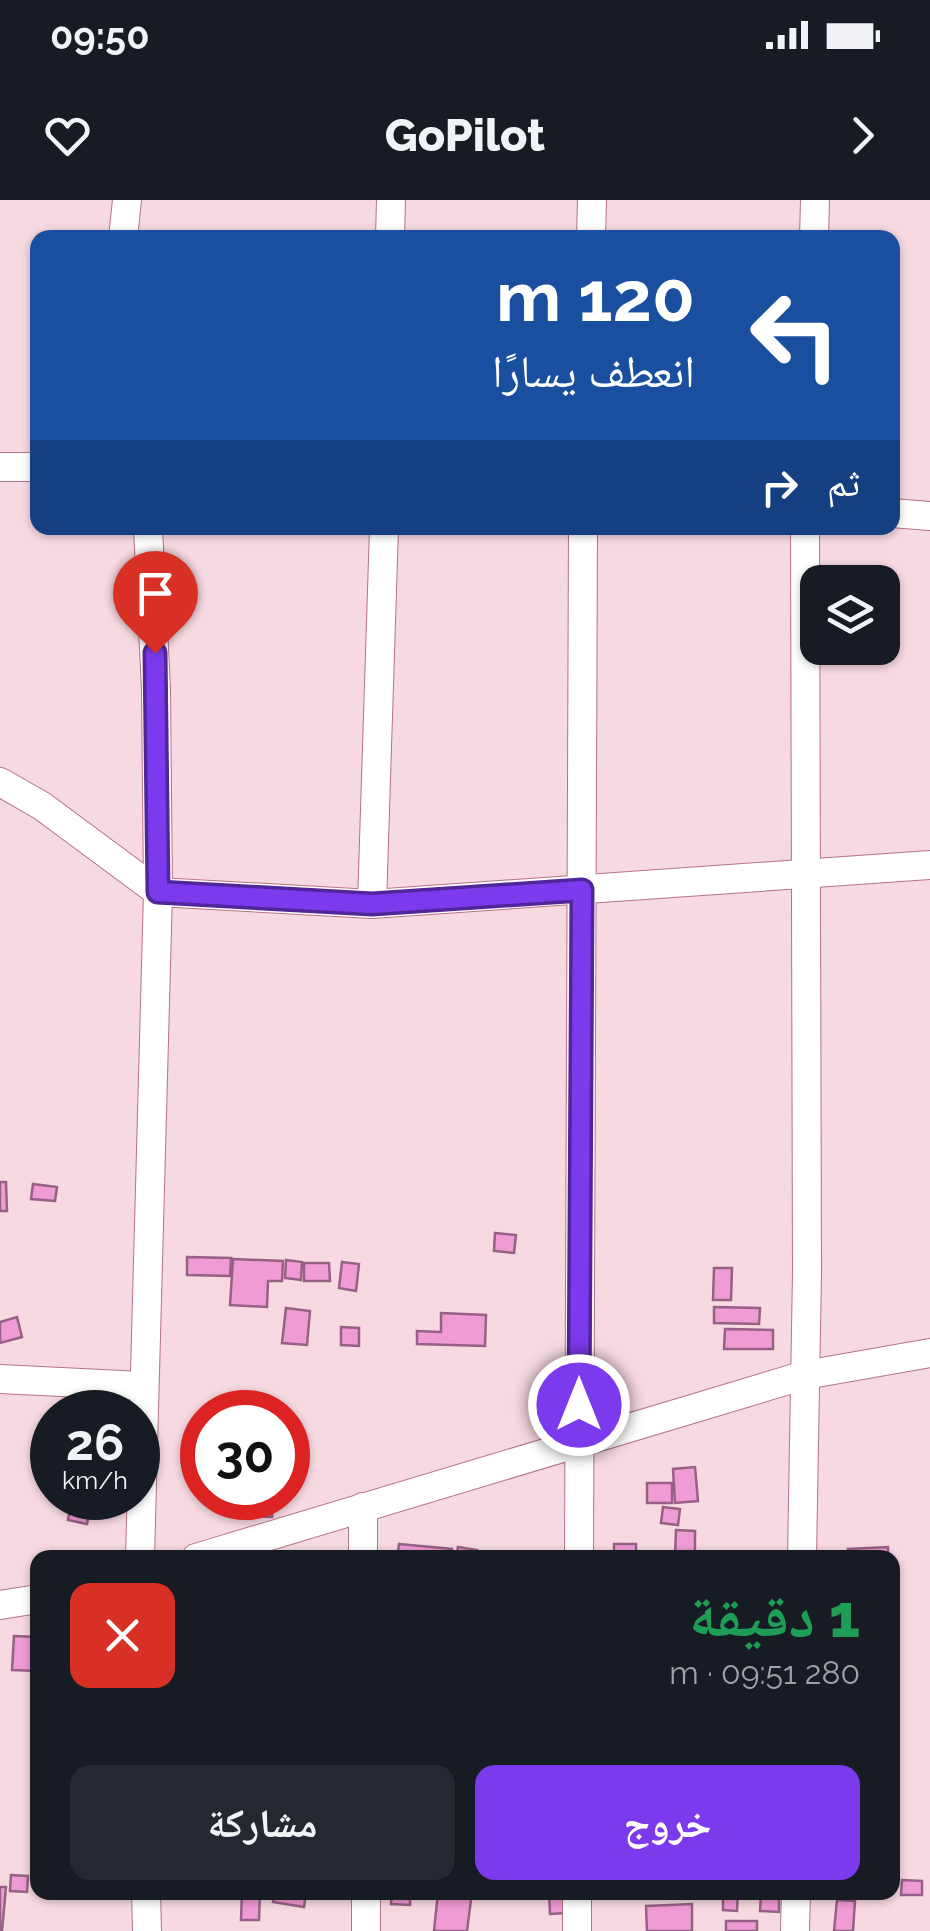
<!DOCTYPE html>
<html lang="ar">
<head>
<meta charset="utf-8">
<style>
  body { margin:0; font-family:Raleway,"Noto Naskh Arabic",sans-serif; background:#242831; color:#f1f3f6; direction:rtl; height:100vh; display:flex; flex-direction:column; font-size:38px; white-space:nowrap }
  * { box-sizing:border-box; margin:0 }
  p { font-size:32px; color:#9ea1a6 }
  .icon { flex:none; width:55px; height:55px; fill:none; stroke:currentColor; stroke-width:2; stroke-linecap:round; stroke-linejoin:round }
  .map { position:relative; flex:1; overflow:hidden; direction:ltr }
  .side { position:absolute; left:30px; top:1350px; width:870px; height:350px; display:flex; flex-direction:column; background:#171b24; border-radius:20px; box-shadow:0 2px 8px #0004; direction:rtl }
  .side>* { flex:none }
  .hud { position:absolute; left:30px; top:30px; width:870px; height:305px; border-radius:20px; box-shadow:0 2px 8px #0004; direction:rtl; background:#1a4fa0; color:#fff; overflow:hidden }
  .tools { position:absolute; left:800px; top:365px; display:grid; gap:20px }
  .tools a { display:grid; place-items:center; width:100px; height:100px; border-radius:20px; background:#171b24; box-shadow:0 2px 8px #0004; font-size:50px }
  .speed { position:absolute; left:30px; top:1190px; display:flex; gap:20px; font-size:50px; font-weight:700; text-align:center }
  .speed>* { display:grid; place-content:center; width:130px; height:130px; border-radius:50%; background:#171b24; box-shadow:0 2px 8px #0004; line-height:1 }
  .speed small { font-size:25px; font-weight:400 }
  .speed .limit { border:15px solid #d22; background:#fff; color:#111 }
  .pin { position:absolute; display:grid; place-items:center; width:85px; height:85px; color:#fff; margin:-102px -42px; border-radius:50% 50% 50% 0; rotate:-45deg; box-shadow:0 0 10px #0007 }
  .pin .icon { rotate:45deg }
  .me { position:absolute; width:110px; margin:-55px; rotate:0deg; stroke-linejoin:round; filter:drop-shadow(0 0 8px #0008) }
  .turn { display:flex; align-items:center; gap:35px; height:210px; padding:0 40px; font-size:45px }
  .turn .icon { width:130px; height:130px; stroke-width:2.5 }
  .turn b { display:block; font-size:70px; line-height:85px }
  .then { display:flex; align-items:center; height:95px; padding:0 40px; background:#0003; gap:20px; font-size:38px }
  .round { display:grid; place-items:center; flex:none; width:105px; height:105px; border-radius:20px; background:#242831 }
  .overview { display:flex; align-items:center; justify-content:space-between; height:170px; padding:0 40px }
  h1 { font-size:60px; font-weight:800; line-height:75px; color:#1e9e55 }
  .cta { display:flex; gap:20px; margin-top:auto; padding:20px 40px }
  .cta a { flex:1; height:115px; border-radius:20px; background:#7c3aed; color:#fff; font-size:40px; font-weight:800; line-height:115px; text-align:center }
  .cta a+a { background:#242831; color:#f1f3f6 }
  .status { display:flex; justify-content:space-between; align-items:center; height:70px; padding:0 50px; background:#171b24; direction:ltr }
  .status svg { height:28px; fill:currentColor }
  header { display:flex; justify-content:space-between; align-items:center; height:130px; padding:0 40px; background:#171b24; font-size:45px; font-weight:800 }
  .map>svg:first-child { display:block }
</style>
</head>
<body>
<div class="status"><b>09:50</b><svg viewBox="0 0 49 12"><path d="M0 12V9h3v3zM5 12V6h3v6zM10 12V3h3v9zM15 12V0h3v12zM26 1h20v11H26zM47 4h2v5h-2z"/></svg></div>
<header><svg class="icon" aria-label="forward" viewBox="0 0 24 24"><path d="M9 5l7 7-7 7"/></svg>GoPilot<svg class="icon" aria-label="heart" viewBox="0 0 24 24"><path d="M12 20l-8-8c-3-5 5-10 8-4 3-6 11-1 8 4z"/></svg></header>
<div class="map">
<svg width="930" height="1731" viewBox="0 0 930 1731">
  <rect width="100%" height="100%" fill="#f7d9e1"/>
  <!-- building -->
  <g fill="#f09bd4" stroke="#966185" stroke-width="2.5">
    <polygon points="0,982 6,982 7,1011 0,1011"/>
    <polygon points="33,984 57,987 55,1001 31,999"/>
    <polygon points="495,1033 516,1035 514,1053 494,1051"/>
    <polygon points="187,1057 231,1058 230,1076 187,1075"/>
    <polygon points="233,1059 283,1061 282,1081 268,1081 267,1107 230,1105"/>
    <polygon points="286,1060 302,1062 301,1080 285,1078"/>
    <polygon points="342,1062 359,1064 356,1091 339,1088"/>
    <polygon points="304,1063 329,1063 330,1081 304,1081"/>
    <polygon points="714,1068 732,1068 731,1100 713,1100"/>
    <polygon points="714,1107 760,1108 759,1124 714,1123"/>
    <polygon points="286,1108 310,1111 307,1145 282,1143"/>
    <polygon points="441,1113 486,1115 485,1146 417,1144 417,1131 441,1132"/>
    <polygon points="17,1117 22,1137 0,1143 0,1122"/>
    <polygon points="341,1127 359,1128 359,1146 341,1145"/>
    <polygon points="725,1129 773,1130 773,1149 724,1149"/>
    <polygon points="188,1242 202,1243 202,1272 187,1271"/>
    <polygon points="44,1257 52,1257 52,1287 42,1286"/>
    <polygon points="695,1267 698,1301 675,1303 673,1269"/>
    <rect x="647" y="1283" width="25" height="20"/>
    <polygon points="246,1298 273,1298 272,1317 245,1316"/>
    <polygon points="71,1303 90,1308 87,1324 68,1320"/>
    <polygon points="663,1307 680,1309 678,1325 661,1323"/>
    <polygon points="676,1330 695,1331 695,1358 675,1358"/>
    <polygon points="399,1344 452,1349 451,1358 397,1358"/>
    <rect x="614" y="1344" width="22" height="14"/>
    <polygon points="458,1347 477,1350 476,1358 456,1358"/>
    <polygon points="888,1347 888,1358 849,1358 848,1349"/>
    <polygon points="14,1436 38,1437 38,1471 12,1470"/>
    <polygon points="11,1675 28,1676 27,1692 10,1691"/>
    <polygon points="902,1680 922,1681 922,1695 901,1695"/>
    <polygon points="0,1687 6,1687 2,1731 0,1731"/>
    <polygon points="242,1692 260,1692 259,1720 241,1720"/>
    <polygon points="275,1692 306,1692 304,1707 273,1702"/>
    <polygon points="392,1692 410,1692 410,1705 391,1704"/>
    <polygon points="438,1692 472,1692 467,1731 434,1731"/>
    <polygon points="549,1692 564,1692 565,1713 550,1714"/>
    <polygon points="714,1692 738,1692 737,1711 723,1710 723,1693"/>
    <polygon points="761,1693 779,1693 779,1712 760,1711"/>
    <polygon points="837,1700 855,1701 853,1731 834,1731"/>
    <polygon points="692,1704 692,1731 647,1731 646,1706"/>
    <rect x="726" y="1721" width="31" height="10"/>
  </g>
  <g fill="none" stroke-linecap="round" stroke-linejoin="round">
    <!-- minor casing -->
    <g stroke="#b47387" stroke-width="30">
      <g id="minor">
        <polyline points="123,38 127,0"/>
        <polyline points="390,38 391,0"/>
        <polyline points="591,38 592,0"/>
        <polyline points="814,38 815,0"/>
        <polyline points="0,267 38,267"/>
        <polyline points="892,313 930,316"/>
        <polyline points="0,582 42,606 158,692 372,704 930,665"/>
        <polyline points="372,704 384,328"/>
        <polyline points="0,1179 142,1186"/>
        <polyline points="363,1307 363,1358"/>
        <polyline points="140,1358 158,692 156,489 148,328"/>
        <polyline points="196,1358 805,1175 930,1153"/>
        <polyline points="579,1358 583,328"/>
        <polyline points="802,1358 807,1073 805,328"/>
        <polyline points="0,1405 38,1399"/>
        <polyline points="146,1692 147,1731"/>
        <polyline points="366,1692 366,1731"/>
        <polyline points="577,1731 577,1692"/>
        <polyline points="795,1731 796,1692"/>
      </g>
    </g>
    <!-- minor -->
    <use href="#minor" stroke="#fff" stroke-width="28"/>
  </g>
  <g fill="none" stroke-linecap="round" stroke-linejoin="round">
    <!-- route casing -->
    <g stroke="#51269a" stroke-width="25">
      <polyline id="route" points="155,453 158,692 372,704 582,690 579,1205"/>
    </g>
    <!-- route -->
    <use href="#route" stroke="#7c3aed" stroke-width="18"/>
  </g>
</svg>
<div class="tools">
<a><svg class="icon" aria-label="layers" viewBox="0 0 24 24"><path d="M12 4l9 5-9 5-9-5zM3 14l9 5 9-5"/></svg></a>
</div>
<div class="speed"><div>26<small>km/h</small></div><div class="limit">30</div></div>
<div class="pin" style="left:155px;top:453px;background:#d93025"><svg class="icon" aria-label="arrive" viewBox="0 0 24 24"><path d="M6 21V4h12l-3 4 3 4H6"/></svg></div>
<svg class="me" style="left:579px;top:1205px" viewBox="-20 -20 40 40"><circle r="17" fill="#7c3aed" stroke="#fff" stroke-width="3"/><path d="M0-11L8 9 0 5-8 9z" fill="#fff"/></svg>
<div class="hud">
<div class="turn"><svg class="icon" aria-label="left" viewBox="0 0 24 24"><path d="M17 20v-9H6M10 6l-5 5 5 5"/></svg><div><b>120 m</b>انعطف يسارًا</div></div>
<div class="then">ثم<svg class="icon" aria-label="right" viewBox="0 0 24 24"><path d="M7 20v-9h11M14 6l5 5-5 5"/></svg></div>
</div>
<section class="side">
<div class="overview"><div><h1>1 دقيقة</h1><p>280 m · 09:51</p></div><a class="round" style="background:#d93025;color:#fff"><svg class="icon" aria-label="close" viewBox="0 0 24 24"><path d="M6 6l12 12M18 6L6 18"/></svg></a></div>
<div class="cta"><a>خروج</a><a>مشاركة</a></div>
</section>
</div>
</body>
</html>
